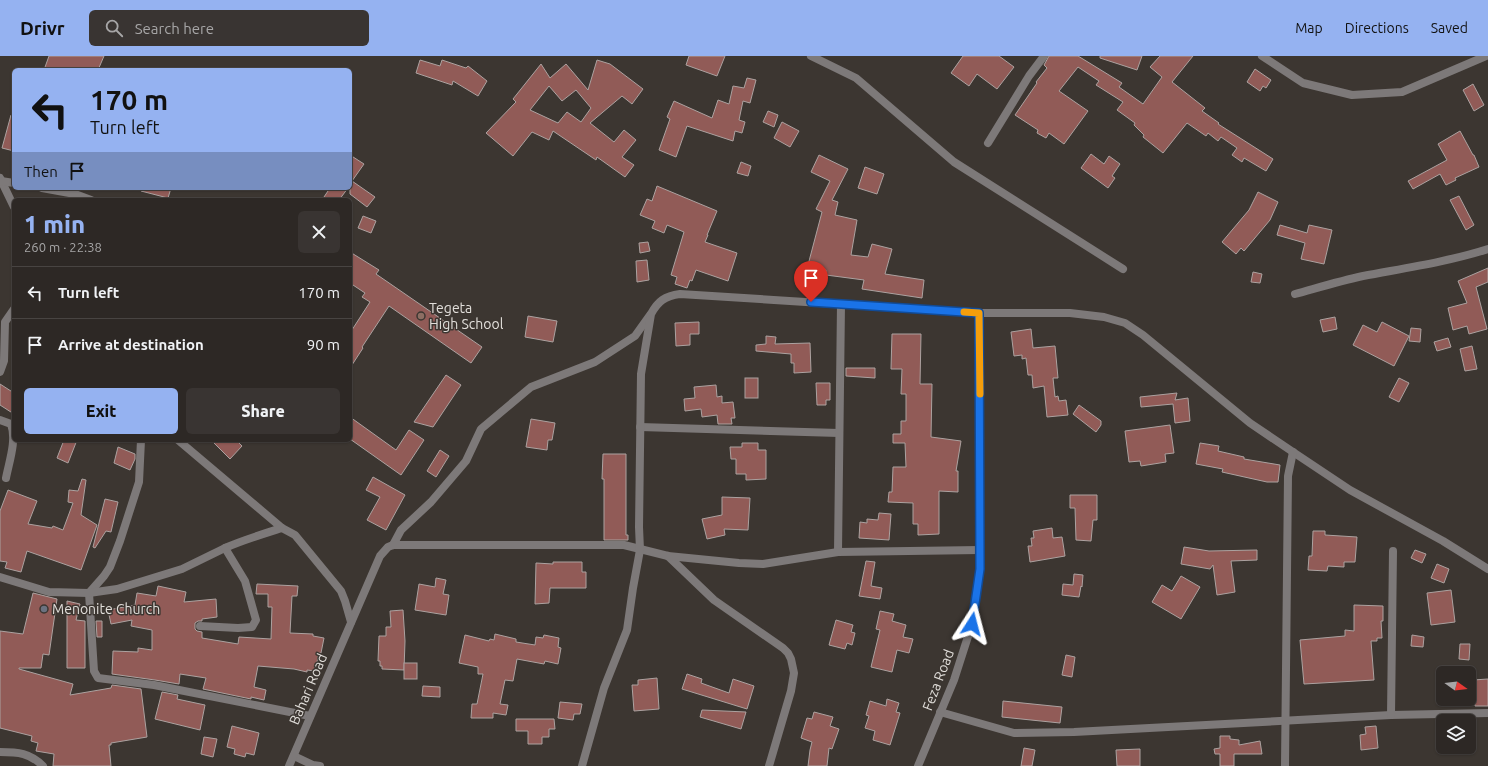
<!DOCTYPE html>
<html lang="en">
<head>
<meta charset="utf-8">
<style>
  body { margin:0; font-family:Ubuntu,sans-serif; background:#393432; color:#f1f3f6; height:100vh; display:flex; flex-direction:column; font-size:15px; white-space:nowrap }
  * { box-sizing:border-box; margin:0 }
  p { font-size:13px; color:#a7a6a7 }
  .icon { flex:none; width:22px; height:22px; fill:none; stroke:currentColor; stroke-width:2; stroke-linecap:round; stroke-linejoin:round }
  .map { position:relative; flex:1; overflow:hidden }
  .side { position:absolute; left:12px; top:142px; width:340px; height:244px; display:flex; flex-direction:column; background:#2d2825; border-radius:6px; box-shadow:0 1px 3px #0004,0 0 0 1px #484442 }
  .side>* { flex:none }
  .top-card { position:absolute; left:12px; top:12px; width:340px; height:122px; border-radius:6px; box-shadow:0 1px 3px #0004,0 0 0 1px #484442; background:#95b2f1; color:#111; overflow:hidden }
  .needle { width:26px; rotate:104deg }
  .controls { position:absolute; left:1436px; top:610px; display:grid; gap:8px }
  .controls a { display:grid; place-items:center; width:40px; height:40px; border-radius:6px; background:#2d2825; box-shadow:0 1px 3px #0004,0 0 0 1px #484442; font-size:20px }
  .pin { position:absolute; display:grid; place-items:center; width:34px; height:34px; color:#fff; margin:-41px -17px; border-radius:50% 50% 50% 0; rotate:-45deg; box-shadow:0 0 4px #0007 }
  .pin .icon { rotate:45deg }
  .me { position:absolute; width:44px; margin:-22px; rotate:9deg; stroke-linejoin:round; filter:drop-shadow(0 0 3px #0008) }
  .turn { display:flex; align-items:center; gap:14px; height:84px; padding:0 12px; font-size:18px }
  .turn .icon { width:52px; height:52px; stroke-width:2.5 }
  .turn b { display:block; font-size:28px; line-height:34px }
  .then { display:flex; align-items:center; height:38px; padding:0 12px; background:#0003; gap:8px; font-size:15px }
  .round { display:grid; place-items:center; flex:none; width:42px; height:42px; border-radius:6px; background:#393432 }
  .summary { display:flex; align-items:center; justify-content:space-between; height:68px; padding:0 12px }
  h1 { font-size:24px; font-weight:800; line-height:30px; color:#95b2f1 }
  .primary-button { display:flex; gap:8px; margin-top:auto; padding:8px 12px }
  .primary-button a { flex:1; height:46px; border-radius:6px; background:#95b2f1; color:#111; font-size:16px; font-weight:800; line-height:46px; text-align:center }
  .primary-button a+a { background:#393432; color:#f1f3f6 }
  ul { padding:0; list-style:none }
  li { display:flex; align-items:center; gap:12px; height:52px; padding:0 12px; border-top:1px solid #484442 }
  li div { flex:1 }
  li b { display:block; font-size:15px }
  li em { font-style:normal }
  header { display:flex; align-items:center; gap:24px; box-sizing:border-box; height:56px; padding:0 20px; background:#95b2f1; color:#111 }
  header strong { font-size:19px }
  nav { display:flex; gap:22px; margin-inline-start:auto; font-size:14px }
  .search { width:280px; height:36px; background:#393432; display:flex; align-items:center; gap:10px; box-sizing:border-box; padding:0 14px; border-radius:6px; color:#a7a6a7; font-size:15px }
  .map>svg:first-child { display:block }
</style>
</head>
<body>
<header>
<strong>Drivr</strong>
<div class="search"><svg class="icon" aria-label="search" viewBox="0 0 24 24"><circle cx="10" cy="10" r="6"/><path d="M15 15l6 6"/></svg>Search here</div>
<nav><a>Map</a><a>Directions</a><a>Saved</a></nav>
</header>
<div class="map">
<svg width="1488" height="710" viewBox="0 0 1488 710">
  <rect width="100%" height="100%" fill="#3c3631"/>
  <!-- building -->
  <g fill="#915b57" stroke="#aca2a0" fill-rule="evenodd">
    <polygon points="49,0 104,0 98,14 44,14"/>
    <polygon points="689,0 725,0 717,20 686,9"/>
    <polygon points="963,0 999,0 1014,11 997,33 977,18 969,30 951,17"/>
    <polygon points="1049,0 1078,0 1122,27 1119,31 1143,48 1162,21 1150,11 1160,0 1193,0 1172,26 1205,52 1202,55 1219,67 1218,68 1273,103 1266,115 1244,102 1242,106 1232,99 1237,92 1221,81 1218,85 1208,77 1206,80 1187,67 1163,97 1143,81 1144,79 1134,69 1135,67 1117,54 1123,46 1096,29 1099,25 1078,11 1059,35 1088,55 1064,88 1049,77 1046,82 1037,77 1038,74 1015,59 1037,27 1036,26 1047,12 1044,9"/>
    <polygon points="1100,0 1142,0 1137,14 1100,2"/>
    <polygon points="420,4 440,10 442,4 466,12 468,10 487,25 478,40 453,25 452,29 416,17"/>
    <path d="M597,4l13,4 33,25 -11,15 -10,-8 -32,27 24,19 10,-12 12,10 -14,17 12,8 -9,12 -28,-20 -1,3 -43,-29 -4,9 -17,-8 -19,24 -27,-23 30,-31 -3,-3 28,-35 9,14 16,-14 22,26zM549,30l13,15 14,-11 15,18 -10,14 -14,-10 -9,11 -28,-13z"/>
    <polygon points="1255,13 1271,24 1266,32 1263,30 1260,35 1247,26"/>
    <polygon points="747,22 756,24 750,47 743,45 739,64 745,66 742,77 735,75 733,85 687,70 676,101 659,94 670,63 667,61 674,45 712,62 718,44 729,48 733,30 744,32"/>
    <polygon points="1473,28 1484,49 1474,55 1463,34"/>
    <polygon points="768,55 778,59 774,71 763,66"/>
    <polygon points="11,59 14,60 14,95 2,92"/>
    <polygon points="782,66 799,75 790,91 774,82"/>
    <polygon points="1460,75 1473,99 1474,99 1479,111 1455,122 1456,124 1446,129 1440,118 1413,133 1408,125 1447,104 1438,88"/>
    <polygon points="1091,98 1104,108 1109,100 1120,108 1112,120 1115,122 1108,132 1081,112"/>
    <polygon points="350,99 364,108 352,125 375,141 367,151 350,138"/>
    <polygon points="819,99 848,113 832,144 838,146 835,159 857,164 851,199 868,201 872,188 892,193 885,218 924,224 922,242 862,233 864,224 826,219 826,214 808,209 822,156 816,153 830,125 811,116"/>
    <polygon points="741,106 751,110 748,120 737,117"/>
    <polygon points="865,111 884,118 877,138 858,132"/>
    <polygon points="657,130 717,155 707,179 708,179 705,186 737,197 728,225 696,214 692,225 690,224 687,232 675,228 677,221 671,219 684,176 667,169 664,177 652,172 655,165 640,159 647,143 652,145"/>
    <polygon points="142,132 171,132 168,142 141,135"/>
    <polygon points="330,132 348,132 339,144 322,144"/>
    <polygon points="1258,136 1278,146 1270,164 1244,195 1241,192 1236,198 1222,186 1249,154"/>
    <polygon points="1459,140 1474,169 1466,174 1450,144"/>
    <polygon points="363,160 376,165 371,177 358,172"/>
    <polygon points="1280,169 1307,177 1309,169 1332,174 1324,208 1301,203 1305,187 1277,179"/>
    <polygon points="648,186 650,195 640,197 639,187"/>
    <polygon points="350,196 379,214 376,218 482,291 471,307 389,250 362,291 363,292 350,312 350,277 370,246 362,241 365,237 350,227"/>
    <polygon points="647,204 649,224 637,226 636,205"/>
    <polygon points="1488,212 1488,226 1476,231 1487,273 1469,278 1467,270 1453,274 1448,252 1467,247 1458,225"/>
    <polygon points="1253,216 1262,218 1260,227 1251,226"/>
    <polygon points="528,260 557,265 553,286 525,281"/>
    <polygon points="1335,261 1337,273 1323,276 1320,264"/>
    <polygon points="699,266 699,278 690,278 690,289 676,290 675,267"/>
    <polygon points="1382,266 1409,280 1394,310 1353,289 1363,269 1377,276"/>
    <polygon points="1411,272 1421,273 1420,286 1409,285"/>
    <polygon points="1031,273 1033,292 1055,290 1058,322 1053,322 1055,341 1058,340 1059,345 1066,344 1068,359 1047,361 1044,330 1033,332 1032,319 1028,319 1026,302 1022,303 1022,299 1014,300 1011,276"/>
    <polygon points="892,278 921,278 920,328 932,328 931,381 961,385 956,415 958,415 958,436 939,435 939,478 918,479 918,468 913,468 913,447 888,446 889,436 892,436 893,411 906,411 905,387 893,387 893,378 901,378 901,365 906,365 906,338 901,338 902,313 891,313"/>
    <polygon points="766,280 776,281 775,288 810,287 811,316 794,317 794,307 791,307 791,298 756,295 756,289 766,288"/>
    <polygon points="1448,282 1451,291 1437,295 1434,286"/>
    <polygon points="1472,290 1477,313 1465,315 1460,293"/>
    <polygon points="846,312 875,312 875,322 846,320"/>
    <polygon points="446,319 461,329 433,371 414,366"/>
    <rect x="745" y="322" width="13" height="20"/>
    <polygon points="1399,322 1409,327 1399,346 1389,341"/>
    <polygon points="816,327 830,327 830,344 826,344 826,349 817,349"/>
    <polygon points="0,328 14,337 14,358 0,349"/>
    <polygon points="716,329 717,341 722,340 722,347 733,346 735,362 731,362 732,368 718,368 717,359 702,361 701,353 685,355 684,343 695,342 694,331"/>
    <polygon points="1177,337 1175,344 1188,342 1190,365 1175,367 1173,348 1141,351 1140,341"/>
    <polygon points="1079,349 1101,365 1101,369 1096,376 1073,358"/>
    <polygon points="350,361 396,394 409,374 424,384 401,419 350,383"/>
    <polygon points="531,363 555,367 552,384 548,384 547,394 526,391"/>
    <polygon points="1170,369 1174,397 1165,398 1166,406 1141,410 1140,405 1129,406 1125,375"/>
    <polygon points="64,384 77,384 68,407 57,402"/>
    <polygon points="211,384 236,384 242,390 230,403"/>
    <polygon points="742,387 758,387 758,394 766,394 766,423 746,424 746,418 736,418 736,403 731,403 730,391 742,391"/>
    <polygon points="1200,387 1219,390 1218,395 1244,401 1244,403 1280,409 1278,426 1267,426 1222,416 1223,413 1196,408"/>
    <polygon points="118,391 135,398 135,403 130,414 114,407"/>
    <polygon points="440,394 449,400 436,421 427,415"/>
    <polygon points="603,398 626,398 626,479 628,479 628,484 604,484 604,423 602,423"/>
    <polygon points="373,421 405,439 386,474 367,464 380,441 366,434"/>
    <polygon points="82,423 86,424 81,459 97,469 81,514 27,495 21,516 5,512 7,506 0,505 0,455 8,434 37,445 28,468 52,472 53,470 63,474 73,447 68,446 69,434 78,435"/>
    <polygon points="1070,439 1097,439 1097,464 1093,464 1091,485 1076,484 1075,452 1070,452"/>
    <polygon points="722,441 750,442 748,474 724,473 725,479 707,483 702,463 722,459"/>
    <polygon points="105,443 118,446 111,476 106,475 95,492 93,491"/>
    <polygon points="879,457 891,458 889,484 859,482 860,466 867,467 867,463 878,464"/>
    <polygon points="1052,472 1053,482 1062,481 1065,500 1030,506 1028,490 1032,490 1031,482 1034,482 1033,475"/>
    <polygon points="1313,475 1325,475 1325,479 1357,481 1355,506 1344,506 1344,511 1328,510 1327,515 1308,514 1309,500 1312,500"/>
    <polygon points="1184,491 1209,495 1257,494 1257,504 1231,505 1235,536 1217,539 1213,509 1210,513 1181,508"/>
    <polygon points="1415,494 1426,498 1422,507 1411,502"/>
    <polygon points="866,505 875,506 871,530 882,532 880,543 859,540"/>
    <polygon points="553,506 582,506 582,516 586,516 586,532 550,532 549,547 535,548 536,507 553,508"/>
    <polygon points="1437,508 1449,513 1444,527 1431,522"/>
    <polygon points="1074,518 1083,519 1082,531 1081,530 1079,541 1062,539 1063,528 1073,529"/>
    <polygon points="1181,520 1200,531 1181,563 1152,546 1162,529 1172,535"/>
    <polygon points="436,522 446,524 443,538 449,539 446,559 415,554 419,528 435,531"/>
    <polygon points="257,528 298,530 297,540 292,540 290,577 313,578 313,580 324,582 321,597 319,597 315,615 307,614 307,616 294,613 258,610 254,631 266,634 264,644 251,641 251,643 203,633 206,622 180,618 179,628 155,624 112,618 113,595 138,596 138,592 152,594 152,574 131,570 132,564 111,568 108,554 135,549 137,537 156,540 158,530 186,536 184,546 216,543 217,561 202,563 202,565 198,565 195,567 195,573 197,575 202,576 202,582 238,588 239,581 271,583 272,551 268,551 268,538 256,538"/>
    <polygon points="1451,534 1455,566 1431,569 1427,537"/>
    <polygon points="33,537 57,543 49,599 43,598 41,612 19,612 19,613 73,628 70,639 111,632 112,629 141,633 147,681 111,687 111,689 109,689 111,710 53,710 54,698 36,695 38,687 31,685 32,680 0,672 0,575 23,578"/>
    <polygon points="67,545 80,548 76,564 85,565 85,612 67,612"/>
    <polygon points="1354,549 1383,550 1383,565 1381,565 1382,582 1377,582 1377,585 1371,585 1374,624 1304,628 1300,584 1345,580 1345,574 1354,575"/>
    <polygon points="403,554 405,585 404,614 382,613 382,610 380,610 380,605 378,605 379,580 386,580 386,571 391,571 390,555"/>
    <polygon points="880,555 894,558 892,565 906,569 903,581 913,583 909,597 897,594 892,616 871,611 880,574 876,573"/>
    <polygon points="836,564 853,569 851,576 855,577 852,589 847,587 845,593 829,589"/>
    <polygon points="96,565 102,565 102,581 97,581"/>
    <polygon points="495,578 516,583 516,586 535,589 536,581 543,582 544,579 559,582 558,591 561,592 558,608 545,605 544,608 517,603 513,625 505,624 500,648 508,649 506,659 493,657 493,662 471,662 472,648 477,648 483,618 478,618 478,611 459,607 465,579 489,585 490,583 494,584"/>
    <polygon points="1412,579 1424,581 1423,591 1411,590"/>
    <polygon points="1460,588 1470,588 1469,604 1459,603"/>
    <polygon points="1066,599 1075,601 1072,621 1062,619"/>
    <rect x="404" y="607" width="13" height="16"/>
    <polygon points="687,618 702,623 701,627 729,637 733,623 754,630 747,653 682,633"/>
    <polygon points="657,622 659,653 634,655 632,629 638,629 638,624"/>
    <polygon points="1488,623 1488,650 1475,650 1473,624"/>
    <polygon points="423,630 440,631 440,641 422,640"/>
    <polygon points="162,636 178,639 177,643 205,649 200,674 155,663"/>
    <polygon points="887,643 899,647 896,656 900,657 890,689 873,684 875,675 865,672 869,660 866,659 870,645 886,650"/>
    <polygon points="1003,645 1062,651 1060,667 1002,661"/>
    <polygon points="560,646 582,648 580,658 574,658 573,664 558,662"/>
    <polygon points="702,654 746,656 741,673 700,661"/>
    <polygon points="814,656 833,661 830,670 839,673 832,693 829,692 827,710 808,710 810,694 812,686 801,682 807,662 812,663"/>
    <polygon points="516,663 554,663 555,673 549,673 549,681 542,681 542,688 528,688 528,675 516,675"/>
    <polygon points="232,670 259,677 254,699 246,697 245,701 234,698 235,693 227,691"/>
    <polygon points="1376,670 1378,692 1361,694 1360,679 1366,678 1365,671"/>
    <polygon points="1220,680 1230,680 1230,683 1239,684 1239,689 1260,685 1262,698 1234,698 1234,710 1220,710 1220,698 1215,698 1214,693 1220,692"/>
    <polygon points="204,681 217,683 213,701 201,698"/>
    <polygon points="1024,692 1035,694 1032,710 1021,710"/>
    <polygon points="1140,693 1140,710 1117,710 1116,694"/>
  </g>
  <g fill="none" stroke-linecap="round" stroke-linejoin="round">
    <!-- street -->
    <g stroke="#7d7979" stroke-width="8">
      <polyline points="811,0 856,22 954,106 1123,213"/>
      <polyline points="1262,0 1303,27 1352,39 1402,36 1486,0"/>
      <polyline points="988,87 1029,20 1044,0"/>
      <polyline points="0,122 14,151"/>
      <polyline points="1,125 14,127"/>
      <polyline points="42,132 75,138 91,144"/>
      <path d="M1295,238c22,-6 45,-13 68,-18 42,-8 84,-14 125,-27"/>
      <polyline points="0,316 4,305 5,266 14,253"/>
      <path d="M0,364l11,4c6,16 -2,38 -5,54"/>
      <polyline points="640,371 839,377"/>
      <polyline points="141,384 139,426 120,485 110,511 104,520 89,537 94,615 98,622 154,629 310,660"/>
      <polyline points="178,384 282,472 295,479 341,535 345,545 351,566"/>
      <polyline points="393,489 401,474 431,446 466,405 481,373 531,331 595,306 635,280 650,259"/>
      <polyline points="838,496 841,248"/>
      <polyline points="668,500 714,544 783,592 788,597 791,603 794,617 791,635 769,710"/>
      <polyline points="0,521 49,536 89,537 117,533 182,513 225,492"/>
      <path d="M200,570l38,2 14,-1 4,-7 -11,-39 -20,-33c18,-8 38,-14 57,-20"/>
      <polyline points="940,656 1014,677 1074,676 1391,659 1488,657"/>
      <polyline points="1391,659 1393,495"/>
      <path d="M0,696c18,0 30,1 43,14"/>
      <polyline points="294,700 313,709 320,710"/>
      <polyline points="289,710 380,500 388,491 393,489 624,489 668,500 739,507 763,508 838,496 980,494"/>
      <path d="M582,710l22,-78 23,-58 6,-42 7,-38 -1,-23 2,-153 10,-60c7,-13 14,-18 29,-20l299,19h91l34,4 21,6 18,12 107,88 43,29 57,38 93,51 45,28"/>
      <polyline points="918,710 954,624 972,568 980,513 979,257"/>
      <polyline points="1285,710 1288,420 1293,396"/>
    </g>
  </g>
  <g fill="none" stroke-linecap="round" stroke-linejoin="round">
    <!-- route casing -->
    <g stroke="#114b97" stroke-width="10">
      <polyline id="route" points="811,246 979,257 980,513 972,568"/>
    </g>
    <!-- route -->
    <use href="#route" stroke="#1a73e8" stroke-width="7"/>
    <!-- slow -->
    <polyline stroke="#f59e0b" stroke-width="7" points="964,256 979,257 980,338"/>
  </g>
  <!-- markers -->
  <circle fill="#8d6e63" stroke="#3c3631" stroke-width="1.5" cx="421" cy="260" r="4"/>
  <circle fill="#6b7280" stroke="#3c3631" stroke-width="1.5" cx="44" cy="553" r="4"/>
  <g text-anchor="middle" dominant-baseline="central" stroke-width="3" stroke-linejoin="round" paint-order="stroke">
    <!-- poi labels -->
    <g font-size="14" fill="#e1deda" stroke="#3c3631" text-anchor="start">
      <text x="429" y="252">Tegeta<tspan x="429" dy="16">High School</tspan></text>
      <text x="52" y="553">Menonite Church</text>
    </g>
    <!-- street labels -->
    <g font-size="14" fill="#e1deda" stroke="#3c3631">
      <text transform="translate(938 624) rotate(-69)">Feza Road</text>
      <text transform="translate(308 633) rotate(-67)">Bahari Road</text>
    </g>
  </g>
</svg>
<div class="controls">
<a><svg class="needle" viewBox="-14 -14 28 28"><path d="M0-13l5 13h-10z" fill="#e53935"/><path d="M0 13l5-13h-10z" fill="#a7a6a7"/></svg></a>
<a><svg class="icon" aria-label="layers" viewBox="0 0 24 24"><path d="M12 4l9 5-9 5-9-5zM3 14l9 5 9-5"/></svg></a>
</div>
<div class="pin" style="left:811px;top:246px;background:#d93025"><svg class="icon" aria-label="arrive" viewBox="0 0 24 24"><path d="M6 21V4h12l-3 4 3 4H6"/></svg></div>
<svg class="me" style="left:972px;top:568px" viewBox="-20 -20 40 40"><path d="M0-17L14 15 0 8-14 15z" fill="#1a73e8" stroke="#fff" stroke-width="4"/></svg>
<div class="top-card">
<div class="turn"><svg class="icon" aria-label="left" viewBox="0 0 24 24"><path d="M17 20v-9H6M10 6l-5 5 5 5"/></svg><div><b>170 m</b>Turn left</div></div>
<div class="then">Then<svg class="icon" aria-label="arrive" viewBox="0 0 24 24"><path d="M6 21V4h12l-3 4 3 4H6"/></svg></div>
</div>
<section class="side">
<div class="summary"><div><h1>1 min</h1><p>260 m · 22:38</p></div><a class="round"><svg class="icon" aria-label="close" viewBox="0 0 24 24"><path d="M6 6l12 12M18 6L6 18"/></svg></a></div>
<ul>
<li><svg class="icon" aria-label="left" viewBox="0 0 24 24"><path d="M17 20v-9H6M10 6l-5 5 5 5"/></svg><div><b>Turn left</b></div><em>170 m</em></li>
<li><svg class="icon" aria-label="arrive" viewBox="0 0 24 24"><path d="M6 21V4h12l-3 4 3 4H6"/></svg><div><b>Arrive at destination</b></div><em>90 m</em></li>
</ul>
<div class="primary-button"><a>Exit</a><a>Share</a></div>
</section>
</div>
</body>
</html>
